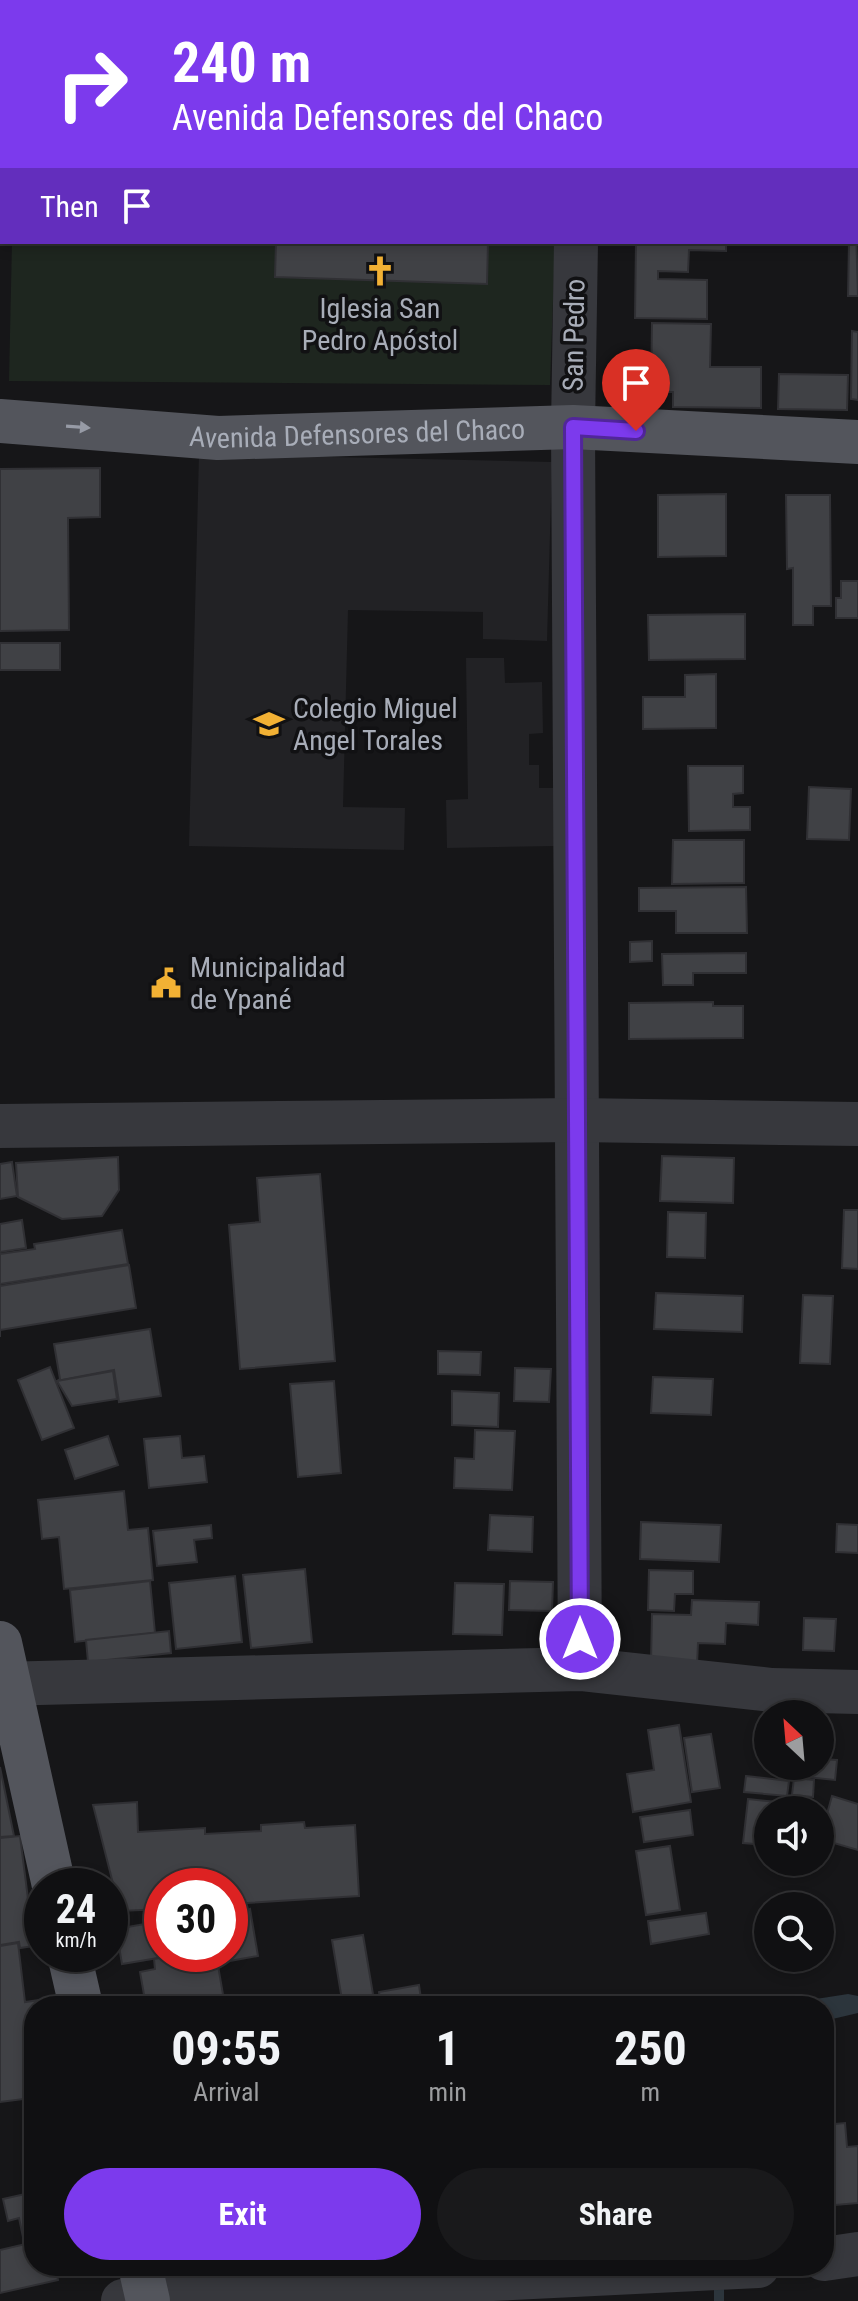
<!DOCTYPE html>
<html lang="en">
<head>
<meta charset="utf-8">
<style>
  body { margin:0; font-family:"Roboto Condensed",sans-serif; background:#19191b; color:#f1f3f6; height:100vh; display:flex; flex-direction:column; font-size:30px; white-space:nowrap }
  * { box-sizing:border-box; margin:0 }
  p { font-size:26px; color:#9c9d9f }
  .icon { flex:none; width:44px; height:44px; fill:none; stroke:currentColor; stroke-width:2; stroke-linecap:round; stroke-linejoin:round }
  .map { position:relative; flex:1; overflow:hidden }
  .drawer { position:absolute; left:24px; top:1996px; width:810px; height:280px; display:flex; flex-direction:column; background:#101012; border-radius:32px; box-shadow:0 4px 12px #0003,0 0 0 2px #303032 }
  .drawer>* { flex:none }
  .hud { position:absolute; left:0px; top:0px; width:858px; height:244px; box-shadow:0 4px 12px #0003,0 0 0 2px #303032; background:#7c3aed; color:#fff; overflow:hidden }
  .needle { width:52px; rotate:334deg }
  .fabs { position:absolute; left:754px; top:1700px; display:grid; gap:16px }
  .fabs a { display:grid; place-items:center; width:80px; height:80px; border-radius:50%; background:#101012; box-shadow:0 4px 12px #0003,0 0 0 2px #303032; font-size:40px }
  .speed { position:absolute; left:24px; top:1868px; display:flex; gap:16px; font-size:40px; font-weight:700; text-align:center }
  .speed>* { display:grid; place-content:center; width:104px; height:104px; border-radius:50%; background:#101012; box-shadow:0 4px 12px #0003,0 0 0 2px #303032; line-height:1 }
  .speed small { font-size:20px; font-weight:400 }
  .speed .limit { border:12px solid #d22; background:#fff; color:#111 }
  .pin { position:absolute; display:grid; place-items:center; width:68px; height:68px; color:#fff; margin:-82px -34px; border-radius:50% 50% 50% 0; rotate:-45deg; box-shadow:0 0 8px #0007 }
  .pin .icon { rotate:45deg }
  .me { position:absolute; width:88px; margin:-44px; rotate:0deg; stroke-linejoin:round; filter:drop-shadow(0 0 6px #0008) }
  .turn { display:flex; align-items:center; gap:28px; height:168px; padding:0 40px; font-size:36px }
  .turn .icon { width:104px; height:104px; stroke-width:2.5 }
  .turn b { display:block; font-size:56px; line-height:68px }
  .then { display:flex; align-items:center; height:76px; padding:0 40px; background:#0003; gap:16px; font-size:30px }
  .eta { display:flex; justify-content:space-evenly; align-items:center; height:136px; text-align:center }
  .eta b { font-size:48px; font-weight:700; line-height:56px }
  .button { display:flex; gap:16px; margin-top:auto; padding:16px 40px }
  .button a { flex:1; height:92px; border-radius:48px; background:#7c3aed; color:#fff; font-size:32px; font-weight:700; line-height:92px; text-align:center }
  .button a+a { background:#19191b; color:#f1f3f6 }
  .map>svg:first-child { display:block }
</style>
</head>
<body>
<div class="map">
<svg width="858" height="2301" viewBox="0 0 858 2301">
  <rect width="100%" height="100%" fill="#161618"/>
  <!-- built -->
  <g fill="#222225">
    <polygon points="199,454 552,462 547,641 483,639 483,612 348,610 343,807 405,808 404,850 189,846"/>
    <polygon points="466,658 504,658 505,683 542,682 543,733 529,734 529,765 539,765 539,788 554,788 555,846 447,848 446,800 468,799"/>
  </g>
  <!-- green -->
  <g fill="#1e261f">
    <polygon points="17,0 562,0 16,2"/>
    <polygon points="12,242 555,242 550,385 9,381"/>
  </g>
  <!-- water -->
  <polygon fill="#2c353c" points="848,1994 858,1996 858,2013 824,2021 824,2006 799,2006 816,1999"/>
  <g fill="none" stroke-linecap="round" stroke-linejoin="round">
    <!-- stream -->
    <polyline stroke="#2c353c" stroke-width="10" points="719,2301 719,2276"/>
  </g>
  <!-- building -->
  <g fill="#404145" stroke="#303034" stroke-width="2">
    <polygon points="460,0 546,0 460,2"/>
    <polygon points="634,0 708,0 634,2"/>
    <polygon points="856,159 858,160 858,211 856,211"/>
    <polygon points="856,230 858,296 848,296 849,242 856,242"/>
    <polygon points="276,242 488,242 487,284 275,277"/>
    <polygon points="636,242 726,242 726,251 689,250 688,272 658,271 658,279 707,280 707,319 635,318"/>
    <polygon points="652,323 711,324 710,367 761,367 761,408 673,407 673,392 651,392"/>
    <polygon points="852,331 858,332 858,400 851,399"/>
    <polygon points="779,374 848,375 847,410 778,409"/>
    <polygon points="100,468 100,517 68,518 69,630 0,631 0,469"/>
    <polygon points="726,494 726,556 658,557 658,495"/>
    <polygon points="786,495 830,495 831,606 813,606 813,625 793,625 793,568 787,569"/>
    <polygon points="841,581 858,581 858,618 836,618 836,598 841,598"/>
    <polygon points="745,614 745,659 649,660 648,615"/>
    <rect x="0" y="643" width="60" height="27"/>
    <polygon points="716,674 716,728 643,729 643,697 685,697 685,675"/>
    <polygon points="688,766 743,766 743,793 733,794 733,807 750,807 750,830 689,831"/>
    <polygon points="809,787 851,789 849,840 807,839"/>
    <polygon points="673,840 744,840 744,883 672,884"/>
    <polygon points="746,887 747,933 676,933 676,911 639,911 639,888"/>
    <polygon points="652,941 652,961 630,962 630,942"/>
    <polygon points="746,953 746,973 693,973 693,985 663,985 662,954"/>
    <polygon points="713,1002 713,1006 743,1006 743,1038 629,1039 629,1003"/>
    <polygon points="662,1156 734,1158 733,1203 660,1201"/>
    <polygon points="118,1157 119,1190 102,1216 62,1219 18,1197 16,1163"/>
    <polygon points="12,1162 17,1196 0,1199 0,1164"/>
    <polygon points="320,1174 335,1361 240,1369 229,1225 260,1222 257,1178"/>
    <polygon points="844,1210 858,1210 858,1269 842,1268"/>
    <polygon points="668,1212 706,1213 705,1258 667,1257"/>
    <polygon points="22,1220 26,1248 0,1252 0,1224"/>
    <polygon points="122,1230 128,1264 0,1284 0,1254 35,1249 34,1244"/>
    <polygon points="129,1265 136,1308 0,1330 0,1337 0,1286"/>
    <polygon points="656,1293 743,1296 742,1332 654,1329"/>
    <polygon points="803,1295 833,1296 830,1364 800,1363"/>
    <polygon points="150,1329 161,1396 119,1402 114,1370 57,1381 60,1379 54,1344"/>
    <polygon points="438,1351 481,1352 480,1375 438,1374"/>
    <polygon points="50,1367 74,1428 42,1440 18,1380"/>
    <polygon points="515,1368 551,1369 549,1402 514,1401"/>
    <polygon points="113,1371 117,1399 72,1406 57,1381"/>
    <polygon points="653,1377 713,1379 711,1415 651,1413"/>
    <polygon points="334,1381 341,1473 298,1477 290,1384"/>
    <polygon points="452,1391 499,1393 498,1427 452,1425"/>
    <polygon points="475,1430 515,1431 512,1490 454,1488 455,1458 474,1459"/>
    <polygon points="108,1436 118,1465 75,1479 65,1450"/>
    <polygon points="180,1436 182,1458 204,1456 207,1482 149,1488 144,1439"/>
    <polygon points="124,1491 128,1530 148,1528 153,1580 64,1589 59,1537 42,1539 38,1500"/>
    <polygon points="490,1515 533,1517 532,1552 488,1550"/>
    <polygon points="641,1522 721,1525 719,1562 640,1559"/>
    <polygon points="837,1524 858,1525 858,1553 836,1552"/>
    <polygon points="211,1525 212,1538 194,1540 197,1562 157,1566 153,1531"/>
    <polygon points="305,1569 312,1642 251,1648 243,1575"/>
    <polygon points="649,1570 693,1571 693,1594 675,1594 674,1611 648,1610"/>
    <polygon points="235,1576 242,1642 176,1649 169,1583"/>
    <polygon points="150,1581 155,1633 75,1642 70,1590"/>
    <polygon points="510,1581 553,1582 552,1611 509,1610"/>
    <polygon points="455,1583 504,1584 502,1635 453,1634"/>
    <polygon points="692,1600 759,1602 758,1625 726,1623 725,1644 698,1643 697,1664 651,1663 652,1614 691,1615"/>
    <polygon points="804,1618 836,1619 834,1651 803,1650"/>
    <polygon points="169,1631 171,1653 88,1662 86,1640"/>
    <polygon points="679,1725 691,1802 633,1812 627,1774 654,1770 648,1730"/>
    <polygon points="711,1734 720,1788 692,1792 684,1738"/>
    <polygon points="820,1759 837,1760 835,1780 796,1776 797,1766 820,1766"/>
    <polygon points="0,1767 14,1836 0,1837"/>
    <polygon points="746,1776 789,1781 787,1796 744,1792"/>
    <polygon points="794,1778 814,1780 813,1797 792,1795"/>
    <polygon points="832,1796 858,1804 858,1850 820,1839"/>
    <polygon points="748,1799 786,1803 785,1810 768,1810 768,1845 743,1843"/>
    <polygon points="137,1802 138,1832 205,1828 205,1834 261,1831 261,1825 304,1822 305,1828 355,1825 359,1896 230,1904 230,1886 162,1886 162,1909 120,1911 93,1805"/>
    <polygon points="690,1810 693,1835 644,1842 640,1817"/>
    <polygon points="20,1836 34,1946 20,1948 19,1942 0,1945 0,1838"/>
    <polygon points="670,1846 680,1910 646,1915 636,1851"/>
    <polygon points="250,1909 258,1956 224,1962 222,1954 230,1954 230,1918"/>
    <polygon points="706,1913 709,1934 651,1944 648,1921"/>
    <polygon points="162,1921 162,1954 182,1954 122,1964 116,1929"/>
    <polygon points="363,1935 375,2006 343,2006 332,1940"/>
    <polygon points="18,1943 25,2002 47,1999 48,2006 34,2006 34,2052 26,2053 32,2098 0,2102 0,1946"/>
    <polygon points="182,1954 216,1954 225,2006 146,2006 140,1972 155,1969 154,1959"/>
    <polygon points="419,1985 422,2006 381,2006 379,1992"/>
    <polygon points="845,2123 847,2147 858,2146 858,2203 824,2206 824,2125"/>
    <polygon points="34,2192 34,2235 23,2237 19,2218 8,2221 3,2199"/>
    <polygon points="34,2242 34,2266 55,2266 58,2280 0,2293 0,2250"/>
  </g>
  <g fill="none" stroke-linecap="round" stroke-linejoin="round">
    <!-- minor -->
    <g stroke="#37383d" stroke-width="44">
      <polyline points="580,2 580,0"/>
      <polyline points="576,242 573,427 580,1669"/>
      <polyline points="0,1126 576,1120 858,1124"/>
      <polyline points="0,1684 580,1669 772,1690 858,1692"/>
      <polyline points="824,2259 858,2254"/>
      <polyline points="123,2301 146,2296 758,2266"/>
    </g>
    <!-- major -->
    <g stroke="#53555c" stroke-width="44">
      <path id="s1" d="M0,421l218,17 355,-11 285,15"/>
      <polyline points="0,1643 54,1886"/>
      <polyline points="69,1954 81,2006"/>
      <polyline points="140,2266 148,2301"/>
    </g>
  </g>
  <!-- one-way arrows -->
  <defs><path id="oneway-solid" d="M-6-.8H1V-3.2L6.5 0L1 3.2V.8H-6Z" transform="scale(2)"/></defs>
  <use fill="#979ba6" href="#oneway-solid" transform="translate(78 427) rotate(4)"/>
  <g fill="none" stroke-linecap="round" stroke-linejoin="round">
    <!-- route casing -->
    <g stroke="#51269a" stroke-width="20">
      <polyline id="route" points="580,1639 573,427 636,431"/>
    </g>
    <!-- route -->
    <use href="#route" stroke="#7c3aed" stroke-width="14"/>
  </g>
  <!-- icons -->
  <defs>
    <g id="church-bare" transform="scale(2.4)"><path d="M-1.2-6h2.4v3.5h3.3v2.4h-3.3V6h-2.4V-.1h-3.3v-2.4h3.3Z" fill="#f2b134" stroke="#111113" stroke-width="2.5" paint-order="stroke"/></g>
    <g id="university-bare" transform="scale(2.4)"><path d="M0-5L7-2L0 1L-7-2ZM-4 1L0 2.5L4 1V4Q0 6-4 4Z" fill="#f2b134" stroke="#111113" stroke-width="2.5" paint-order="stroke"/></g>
    <g id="civic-bare" transform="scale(2.4)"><path d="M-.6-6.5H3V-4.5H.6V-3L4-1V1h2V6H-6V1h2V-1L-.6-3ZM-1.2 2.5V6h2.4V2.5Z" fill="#f2b134" stroke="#111113" stroke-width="2.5" paint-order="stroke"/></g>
  </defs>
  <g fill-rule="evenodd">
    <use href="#church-bare" x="380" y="271"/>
    <use href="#university-bare" x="269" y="724"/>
    <use href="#civic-bare" x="166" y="983"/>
  </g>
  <g text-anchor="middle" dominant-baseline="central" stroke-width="7" stroke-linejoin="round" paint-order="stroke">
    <!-- poi labels -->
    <g font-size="28" fill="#a8adb8" stroke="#111113" text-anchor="start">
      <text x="380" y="308" text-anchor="middle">Iglesia San<tspan x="380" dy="32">Pedro Apóstol</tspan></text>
      <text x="293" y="708">Colegio Miguel<tspan x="293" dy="32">Angel Torales</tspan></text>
      <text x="190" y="967">Municipalidad<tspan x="190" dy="32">de Ypané</tspan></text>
    </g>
    <!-- street labels -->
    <g font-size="28" fill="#a8adb8" stroke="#111113">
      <text transform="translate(574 335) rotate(-89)">San Pedro</text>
      <text stroke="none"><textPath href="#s1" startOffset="358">Avenida Defensores del Chaco</textPath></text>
    </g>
  </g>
</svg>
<div class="fabs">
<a><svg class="needle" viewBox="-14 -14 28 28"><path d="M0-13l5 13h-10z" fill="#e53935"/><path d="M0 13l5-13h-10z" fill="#9c9d9f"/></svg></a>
<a><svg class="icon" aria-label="sound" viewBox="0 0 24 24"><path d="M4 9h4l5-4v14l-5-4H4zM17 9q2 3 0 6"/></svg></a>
<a><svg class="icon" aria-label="search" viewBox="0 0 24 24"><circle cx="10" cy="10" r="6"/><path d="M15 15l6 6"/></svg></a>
</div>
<div class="speed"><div>24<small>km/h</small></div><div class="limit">30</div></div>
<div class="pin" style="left:636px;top:431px;background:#d93025"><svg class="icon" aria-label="arrive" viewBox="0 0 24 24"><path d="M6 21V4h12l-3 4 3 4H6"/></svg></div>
<svg class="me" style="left:580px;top:1639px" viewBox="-20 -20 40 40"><circle r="17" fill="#7c3aed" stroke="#fff" stroke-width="3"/><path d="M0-11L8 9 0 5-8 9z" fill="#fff"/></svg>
<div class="hud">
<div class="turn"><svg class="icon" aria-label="right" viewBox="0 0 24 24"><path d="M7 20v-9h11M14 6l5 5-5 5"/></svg><div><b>240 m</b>Avenida Defensores del Chaco</div></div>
<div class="then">Then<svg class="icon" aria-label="arrive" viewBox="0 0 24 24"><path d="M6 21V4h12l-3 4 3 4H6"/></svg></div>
</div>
<section class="drawer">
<div class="eta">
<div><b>09:55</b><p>Arrival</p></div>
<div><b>1</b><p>min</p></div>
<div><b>250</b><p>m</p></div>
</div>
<div class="button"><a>Exit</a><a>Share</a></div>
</section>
</div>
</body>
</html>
